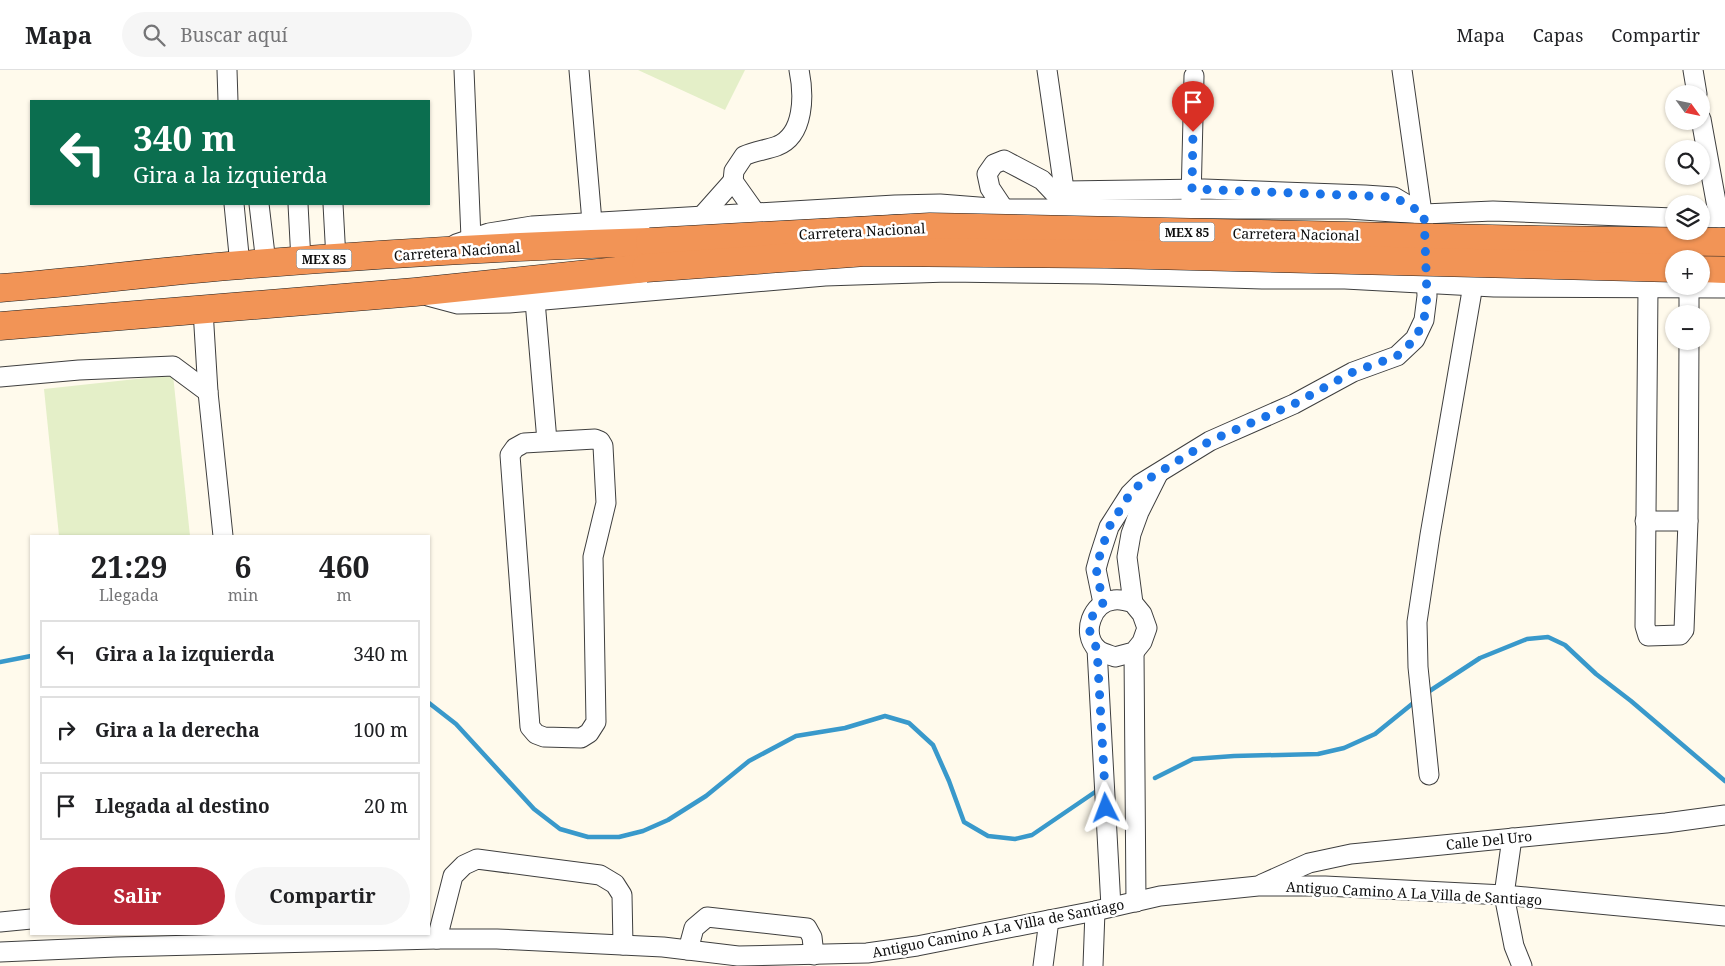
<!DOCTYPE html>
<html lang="es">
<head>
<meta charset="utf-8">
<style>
  body { margin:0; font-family:"Noto Serif",serif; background:#f6f6f6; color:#202124; height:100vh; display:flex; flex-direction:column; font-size:19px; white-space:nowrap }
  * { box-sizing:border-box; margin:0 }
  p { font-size:16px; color:#757577 }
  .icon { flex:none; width:28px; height:28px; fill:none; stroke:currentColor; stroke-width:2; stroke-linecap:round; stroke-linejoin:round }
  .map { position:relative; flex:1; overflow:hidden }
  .drawer { position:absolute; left:30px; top:465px; width:400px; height:400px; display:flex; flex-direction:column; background:#fff; border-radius:0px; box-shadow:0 1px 4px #0004 }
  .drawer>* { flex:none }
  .hud { position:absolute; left:30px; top:30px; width:400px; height:105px; border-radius:0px; box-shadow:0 1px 4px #0004; background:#0b6e4f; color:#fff; overflow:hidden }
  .needle { width:32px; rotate:123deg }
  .tools { position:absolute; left:1665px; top:15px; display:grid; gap:10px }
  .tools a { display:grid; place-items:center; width:45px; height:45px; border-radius:50%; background:#fff; box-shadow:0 1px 4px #0004; font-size:25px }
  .pin { position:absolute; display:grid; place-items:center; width:42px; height:42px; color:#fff; margin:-51px -21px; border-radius:50% 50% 50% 0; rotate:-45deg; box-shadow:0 0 5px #0007 }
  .pin .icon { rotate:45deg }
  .me { position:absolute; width:55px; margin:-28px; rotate:357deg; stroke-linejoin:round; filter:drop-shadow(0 0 4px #0008) }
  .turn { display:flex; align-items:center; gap:18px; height:105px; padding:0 20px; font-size:22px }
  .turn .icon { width:65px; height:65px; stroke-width:2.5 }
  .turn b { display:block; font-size:35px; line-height:42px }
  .eta { display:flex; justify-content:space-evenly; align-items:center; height:85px; text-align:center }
  .eta b { font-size:30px; font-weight:700; line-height:35px }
  .primary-button { display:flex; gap:10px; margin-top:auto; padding:10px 20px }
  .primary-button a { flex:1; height:58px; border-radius:30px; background:#ba2736; color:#fff; font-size:20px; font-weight:700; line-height:58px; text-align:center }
  .primary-button a+a { background:#f6f6f6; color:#202124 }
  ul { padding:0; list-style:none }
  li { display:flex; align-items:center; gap:15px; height:68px; margin:0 10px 8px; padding:0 10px; border:2px solid #e0e0e0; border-radius:0px }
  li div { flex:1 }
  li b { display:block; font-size:19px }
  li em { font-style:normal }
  header { display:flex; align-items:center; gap:30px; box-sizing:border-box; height:70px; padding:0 25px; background:#fff; border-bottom:1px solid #e0e0e0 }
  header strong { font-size:24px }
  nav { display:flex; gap:28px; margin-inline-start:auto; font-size:18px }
  .search { width:350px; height:45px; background:#f6f6f6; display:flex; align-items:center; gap:12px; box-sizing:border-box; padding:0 18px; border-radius:28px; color:#757577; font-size:19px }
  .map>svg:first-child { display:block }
</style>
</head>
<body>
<header>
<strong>Mapa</strong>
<div class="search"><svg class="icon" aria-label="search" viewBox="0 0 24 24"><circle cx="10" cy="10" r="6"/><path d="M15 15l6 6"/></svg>Buscar aquí</div>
<nav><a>Mapa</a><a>Capas</a><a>Compartir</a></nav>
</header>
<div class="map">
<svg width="1725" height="896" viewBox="0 0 1725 896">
  <rect width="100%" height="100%" fill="#fffaec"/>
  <!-- pitch -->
  <g fill="#e4efc8">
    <polygon points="638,0 745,0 725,40"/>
    <polygon points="173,305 190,466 59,466 44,319"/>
  </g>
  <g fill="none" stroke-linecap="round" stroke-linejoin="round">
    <!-- stream -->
    <g stroke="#3999cb" stroke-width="4.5">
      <polyline points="0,592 31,586"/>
      <polyline points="1425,624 1480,588 1527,569 1548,567 1565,575 1596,604 1631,631 1725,711"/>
      <polyline points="429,633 456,654 534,739 560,759 588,767 619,767 643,761 668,750 706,726 749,691 796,666 845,658 885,646 909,653 933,675 949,711 964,752 988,766 1015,769 1032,765 1098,720"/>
      <polyline points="1155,708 1193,689 1234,686 1318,684 1344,678 1375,664 1417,630"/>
    </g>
    <!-- minor casing -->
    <g stroke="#3f3f3f" stroke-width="21">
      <g id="minor">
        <polyline points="227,0 228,31"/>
        <polyline points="464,0 471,168"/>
        <polyline points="579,0 592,152"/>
        <polyline points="1047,0 1066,133"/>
        <polyline points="1402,0 1424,157"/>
        <polyline points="1693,0 1697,24"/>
        <polyline points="1701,49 1719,148"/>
        <path d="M733,111l1,-10 10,-15c10,-5 22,-6 33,-10 28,-11 27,-52 22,-76"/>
        <polyline points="1052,119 1065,121 1204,119 1365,125 1394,127 1421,143"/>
        <polyline points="1191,130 1194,6"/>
        <polyline points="234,134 240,195"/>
        <polyline points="259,134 266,193"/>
        <polyline points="298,134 301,191"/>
        <polyline points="333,134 336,189"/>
        <polyline points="1004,139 990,118 987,104 994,94 1004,90 1042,110 1059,128"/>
        <polyline points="701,147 733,111 755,142"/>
        <polyline points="1701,148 1725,148"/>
        <polyline points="456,174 489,163 532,156 895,135 940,134 1004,139 1348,139 1424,144 1493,141 1674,148"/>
        <polyline points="1648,218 1645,556 1648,566 1680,565 1684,560 1688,451 1689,271"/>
        <polyline points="1689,218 1689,244"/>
        <polyline points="428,226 458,234 509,233 825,206 948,202 1097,204 1262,209 1345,209 1494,217 1725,218"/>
        <polyline points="535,231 547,371"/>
        <polyline points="203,240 208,322 223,466"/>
        <polyline points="0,307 79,300 173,296 208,322"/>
        <polygon points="595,369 600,371 603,376 606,433 593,487 596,652 589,663 581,668 544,667 536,664 530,657 510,385 515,378 524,373"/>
        <polyline points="1645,451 1688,451"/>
        <polyline points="1103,533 1096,499 1099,488 1109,457 1130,424 1140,414 1210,371 1294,334 1353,302 1397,286 1415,269 1424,250 1427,226 1426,202"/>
        <path d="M1133,533c-6,-2 -12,-4 -19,-3 -22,2 -33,33 -17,49 4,4 13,6 18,8l19,-5 8,-10 5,-14 -5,-14 -9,-11 -6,-46 4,-23 8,-22 19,-38"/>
        <polyline points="1097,579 1111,837"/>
        <polyline points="1134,582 1136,832"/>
        <polyline points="1429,705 1418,597 1417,552 1430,465 1473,215"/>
        <polyline points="1512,768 1504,825 1514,876 1522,896"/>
        <polyline points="1262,814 1309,793 1351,784 1666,753 1725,745"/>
        <polyline points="0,852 31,849"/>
        <polyline points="437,869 453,806 464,795 477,789 600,805 615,814 622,825 623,875"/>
        <polyline points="688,880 694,858 707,847 807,858 812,867 814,885"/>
        <polyline points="0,882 116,877 437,869 497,869 663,877 738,886 867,883 917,876 1095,841 1160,826 1258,816 1325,816 1504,825 1725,846"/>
        <polyline points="1043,896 1049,850"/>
        <polyline points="1093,896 1095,841"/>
      </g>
    </g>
    <!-- highway casing -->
    <g stroke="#1d1d1d" stroke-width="29">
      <g id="highway">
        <polyline points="1701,198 1725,199"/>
        <path d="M0,218c81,-6 161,-17 241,-23 136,-11 272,-19 409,-23"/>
        <polyline points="0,256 415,222 646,198"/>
      </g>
    </g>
    <!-- minor -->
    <use href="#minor" stroke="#fff" stroke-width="19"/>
    <!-- highway -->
    <use href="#highway" stroke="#f29456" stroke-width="28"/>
    <!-- highway-bridge casing -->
    <g stroke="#1d1d1d" stroke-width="29" stroke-linecap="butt">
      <g id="highway-bridge">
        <polyline points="650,172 930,157 1542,170 1725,172"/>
        <polyline points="646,198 866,182 1107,184 1674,198"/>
      </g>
    </g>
    <!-- highway-bridge -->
    <use href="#highway-bridge" stroke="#f29456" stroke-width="28"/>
  </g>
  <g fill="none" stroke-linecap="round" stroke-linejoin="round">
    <!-- route -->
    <path stroke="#1a73e8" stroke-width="9" stroke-dasharray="0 16.2" d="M1106,738l-9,-159c-11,-22 -11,-28 6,-46l-7,-35 3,-10 10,-31 21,-33 10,-10 70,-43 84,-37 59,-32 44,-16 18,-17 9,-19 3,-24 -3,-82 -30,-17 -202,-8 1,-57"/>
  </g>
  <g text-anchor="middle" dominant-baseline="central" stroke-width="5" stroke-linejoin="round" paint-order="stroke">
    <!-- shield labels -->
    <g fill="#fff" stroke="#555" stroke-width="1">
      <rect x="1159.5" y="152.5" width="55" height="19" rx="4"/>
      <rect x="296.5" y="179.5" width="55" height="19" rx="4"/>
    </g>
    <g font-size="12" font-weight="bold" fill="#0c0c0c">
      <text x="1187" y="162">MEX 85</text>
      <text x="324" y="189">MEX 85</text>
    </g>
    <!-- street labels -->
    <g font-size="14" fill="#0c0c0c" stroke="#fff">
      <text transform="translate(862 161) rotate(-3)">Carretera Nacional</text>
      <text transform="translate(1296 164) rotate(1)">Carretera Nacional</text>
      <text transform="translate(457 181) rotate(-4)">Carretera Nacional</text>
      <text transform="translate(1489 770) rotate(-6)">Calle Del Uro</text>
      <text transform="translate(1414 823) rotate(3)">Antiguo Camino A La Villa de Santiago</text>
      <text transform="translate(998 858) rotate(-11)">Antiguo Camino A La Villa de Santiago</text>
    </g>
  </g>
</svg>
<div class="tools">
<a><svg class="needle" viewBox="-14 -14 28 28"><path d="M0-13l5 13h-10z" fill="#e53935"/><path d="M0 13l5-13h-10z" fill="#757577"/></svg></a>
<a><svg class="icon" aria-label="search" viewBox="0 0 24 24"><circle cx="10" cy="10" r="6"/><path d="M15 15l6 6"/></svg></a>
<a><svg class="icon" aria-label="layers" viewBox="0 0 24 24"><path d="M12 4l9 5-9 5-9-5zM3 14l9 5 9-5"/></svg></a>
<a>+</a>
<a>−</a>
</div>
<div class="pin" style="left:1193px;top:62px;background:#d93025"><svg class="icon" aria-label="arrive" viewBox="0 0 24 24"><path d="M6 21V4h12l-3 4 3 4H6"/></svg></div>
<svg class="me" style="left:1106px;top:738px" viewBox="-20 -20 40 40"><path d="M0-17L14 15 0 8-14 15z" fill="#1a73e8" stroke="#fff" stroke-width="4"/></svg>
<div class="hud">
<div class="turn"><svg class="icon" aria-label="left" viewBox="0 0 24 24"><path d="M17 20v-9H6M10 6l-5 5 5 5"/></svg><div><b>340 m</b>Gira a la izquierda</div></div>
</div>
<section class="drawer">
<div class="eta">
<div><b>21:29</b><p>Llegada</p></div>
<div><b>6</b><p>min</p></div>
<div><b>460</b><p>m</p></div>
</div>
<ul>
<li><svg class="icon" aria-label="left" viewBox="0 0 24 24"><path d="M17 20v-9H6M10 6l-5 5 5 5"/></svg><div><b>Gira a la izquierda</b></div><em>340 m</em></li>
<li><svg class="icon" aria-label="right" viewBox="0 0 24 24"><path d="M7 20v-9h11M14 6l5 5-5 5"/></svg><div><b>Gira a la derecha</b></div><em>100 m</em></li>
<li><svg class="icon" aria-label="arrive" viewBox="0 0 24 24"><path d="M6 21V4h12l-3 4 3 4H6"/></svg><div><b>Llegada al destino</b></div><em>20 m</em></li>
</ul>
<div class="primary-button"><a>Salir</a><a>Compartir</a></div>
</section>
</div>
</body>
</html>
